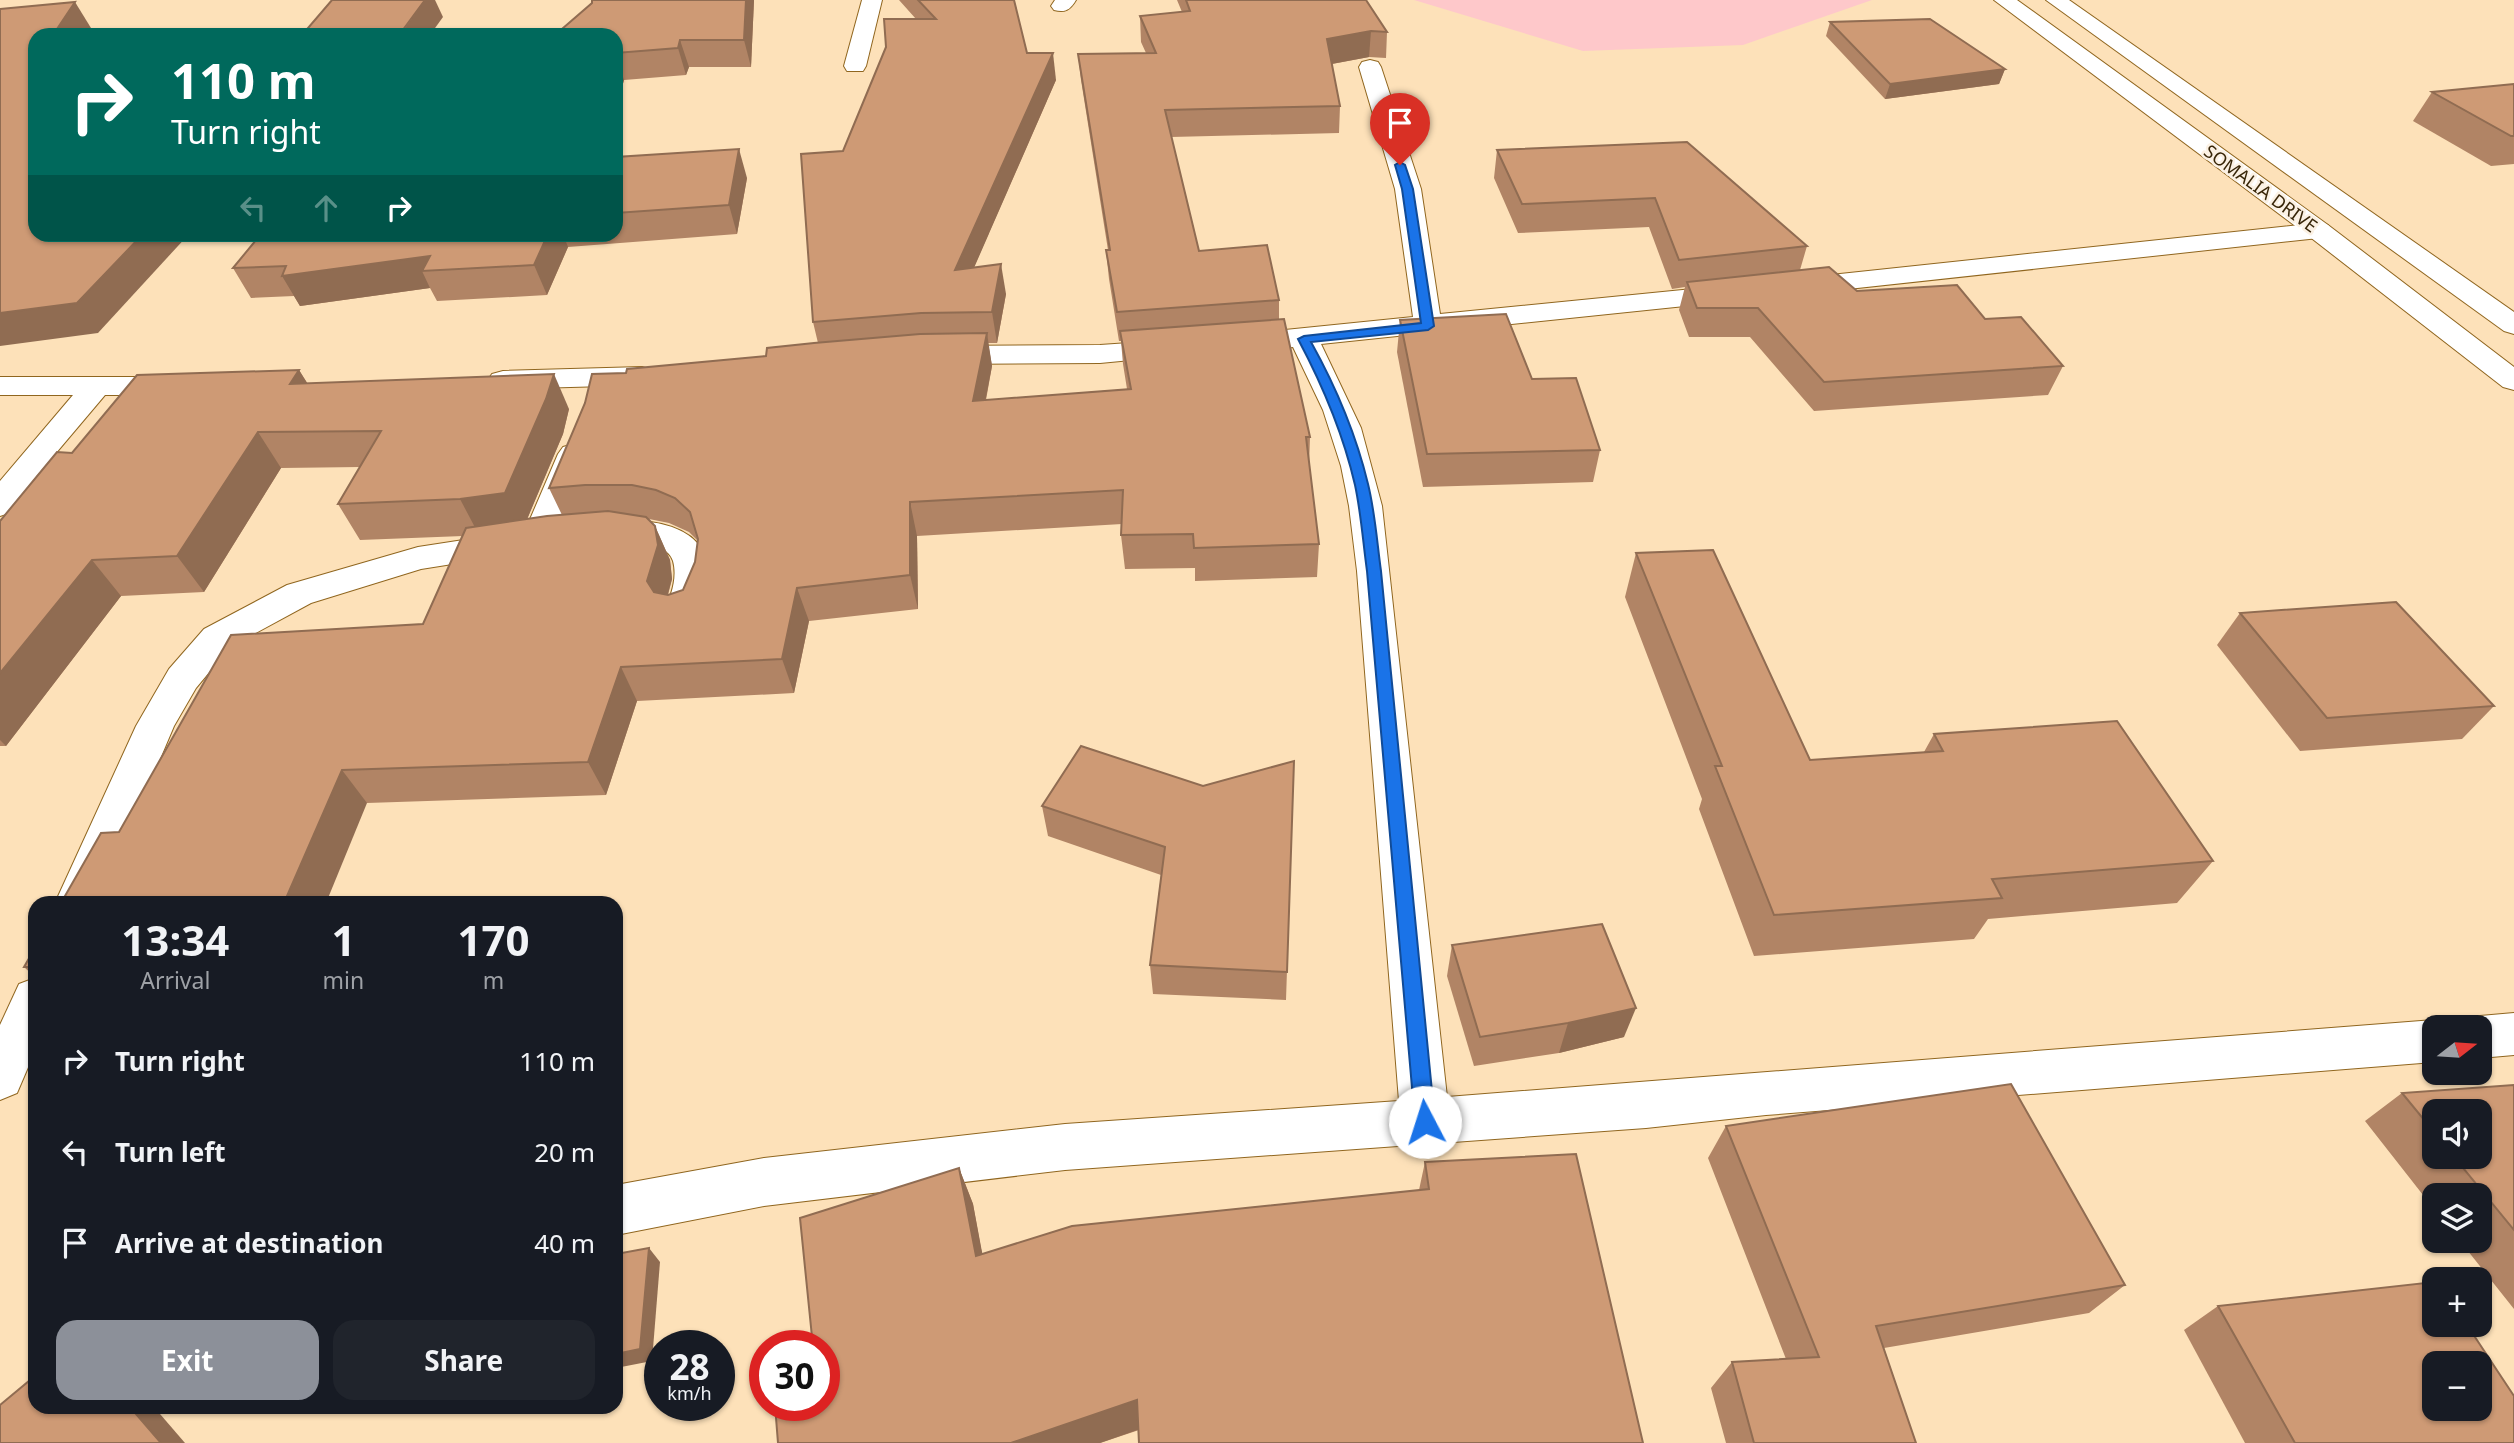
<!DOCTYPE html>
<html lang="en">
<head>
<meta charset="utf-8">
<style>
  body { margin:0; font-family:"Noto Sans",sans-serif; background:#20242c; color:#f1f3f6; height:100vh; display:flex; flex-direction:column; font-size:26px; white-space:nowrap }
  * { box-sizing:border-box; margin:0 }
  p { font-size:23px; color:#9ea1a6 }
  .icon { flex:none; width:38px; height:38px; fill:none; stroke:currentColor; stroke-width:2; stroke-linecap:round; stroke-linejoin:round }
  .map { position:relative; flex:1; overflow:hidden }
  .sheet { position:absolute; left:28px; top:896px; width:595px; height:518px; display:flex; flex-direction:column; background:#171b24; border-radius:21px; box-shadow:0 2px 5px #0004 }
  .sheet>* { flex:none }
  .guide { position:absolute; left:28px; top:28px; width:595px; height:214px; border-radius:21px; box-shadow:0 2px 5px #0004; background:#00695c; color:#fff; overflow:hidden }
  .needle { width:46px; rotate:73deg }
  .tools { position:absolute; left:2422px; top:1015px; display:grid; gap:14px }
  .tools a { display:grid; place-items:center; width:70px; height:70px; border-radius:14px; background:#171b24; box-shadow:0 2px 5px #0004; font-size:35px }
  .speed { position:absolute; left:644px; top:1330px; display:flex; gap:14px; font-size:35px; font-weight:700; text-align:center }
  .speed>* { display:grid; place-content:center; width:91px; height:91px; border-radius:50%; background:#171b24; box-shadow:0 2px 5px #0004; line-height:1 }
  .speed small { font-size:18px; font-weight:400 }
  .speed .limit { border:10px solid #d22; background:#fff; color:#111 }
  .pin { position:absolute; display:grid; place-items:center; width:60px; height:60px; color:#fff; margin:-72px -30px; border-radius:50% 50% 50% 0; rotate:-45deg; box-shadow:0 0 7px #0007 }
  .pin .icon { rotate:45deg }
  .me { position:absolute; width:77px; margin:-38px; rotate:355deg; stroke-linejoin:round; filter:drop-shadow(0 0 5px #0008) }
  .turn { display:flex; align-items:center; gap:24px; height:147px; padding:0 28px; font-size:32px }
  .turn .icon { width:91px; height:91px; stroke-width:2.5 }
  .turn b { display:block; font-size:49px; line-height:60px }
  .lanes { display:flex; align-items:center; height:66px; padding:0 28px; background:#0003; justify-content:center; gap:35px; direction:ltr }
  .lanes .off { opacity:.35 }
  .eta { display:flex; justify-content:space-evenly; align-items:center; height:119px; text-align:center }
  .eta b { font-size:42px; font-weight:700; line-height:49px }
  .cta { display:flex; gap:14px; margin-top:auto; padding:14px 28px }
  .cta a { flex:1; height:80px; border-radius:21px; background:#8c9099; color:#fff; font-size:28px; font-weight:700; line-height:80px; text-align:center }
  .cta a+a { background:#20242c; color:#f1f3f6 }
  ul { padding:0; list-style:none }
  li { display:flex; align-items:center; gap:21px; height:91px; padding:0 28px }
  li div { flex:1 }
  li b { display:block; font-size:26px }
  li em { font-style:normal }
  .map>svg:first-child { display:block }
</style>
</head>
<body>
<div class="map">
<svg width="2514" height="1443" viewBox="0 0 2514 1443">
  <rect width="100%" height="100%" fill="#fde1b9"/>
  <!-- green -->
  <polygon fill="#fec8ca" points="1414,0 1872,0 1743,45 1583,51"/>
  <g fill="none" stroke-linecap="round" stroke-linejoin="round">
    <!-- street casing -->
    <g stroke="#90661f" stroke-width="2">
      <g id="street">
        <polygon points="862,0 882,0 866,66 863,71 847,71 844,66"/>
        <path d="M1055,0h21c-6,10 -11,13 -22,10l-3,-4z"/>
        <polygon points="1370,60 1378,62 1381,67 1421,189 1440,314 1733,285 1743,287 1747,293 1743,299 1733,301 1321,344 1361,428 1382,506 1447,1097 2434,1020 2451,1027 2434,1027 2434,1062 1766,1115 1646,1128 1065,1170 764,1206 616,1235 616,1185 764,1158 1065,1124 1399,1101 1357,571 1349,506 1341,466 1323,410 1293,347 1236,353 1226,350 1221,344 1226,338 1236,335 1413,317 1395,189 1359,67 1362,62"/>
        <polygon points="2319,223 2328,225 2332,231 2328,237 1793,295 1783,293 1779,287 1783,281 1793,279"/>
        <polygon points="1173,340 1183,343 1188,349 1183,355 1100,363 939,364 929,361 924,355 929,349 939,346 1100,345"/>
        <polygon points="642,367 653,370 657,376 653,382 642,385 503,389 492,386 488,380 492,374 503,371"/>
        <polygon points="0,377 180,377 191,380 195,386 191,392 180,395 105,395 34,479 12,512 0,516 0,481 73,395 0,395"/>
        <path d="M574,444l11,3 5,7 -29,71c42,-5 137,-18 147,41 3,19 -3,40 -13,57l-13,3 -13,-3 -5,-9c6,-17 14,-35 9,-53 -11,-34 -108,-14 -135,-10l-13,-5 -4,6 -12,3 -88,14 -110,34 -81,44 -34,41 -22,38 -75,177h-44l81,-177 33,-57 35,-40 83,-44 131,-38 91,-14 13,5 36,-84 5,-7z"/>
        <polygon points="35,978 35,1051 17,1093 0,1100 0,1025 19,984"/>
        <polygon points="2514,1013 2514,1055 2480,1058 2480,1027 2461,1027 2464,1022 2480,1016"/>
      </g>
    </g>
    <!-- primary casing -->
    <g stroke="#90661f" stroke-width="2">
      <g id="primary">
        <polygon points="1994,0 2017,0 2328,225 2514,367 2514,390 2503,387 2310,237"/>
        <polygon points="2046,0 2069,0 2514,312 2514,334 2504,331"/>
      </g>
    </g>
    <!-- street -->
    <use href="#street" fill="#fff" fill-rule="evenodd"/>
    <!-- primary -->
    <use href="#primary" fill="#fff" fill-rule="evenodd"/>
  </g>
  <!-- wall -->
  <g fill="#b18465" fill-rule="evenodd">
    <polygon points="754,0 751,67 689,67 686,75 624,80 616,108 616,35"/>
    <path d="M899,0h115l13,53 29,27 -82,187 32,27 -9,49h-9l4,23 -6,34 141,-11 -4,-25 -2,-23h-2l-10,-62 -3,-29h2l-27,-170 -3,-26 68,-1 -5,-11 -1,-26 42,-4 -5,-12h189l21,32 -1,26 -17,-1 -37,7 8,42 -1,27 -168,4 28,114 80,49v19l31,118 -1,29 10,78 -2,33 -122,4v-13l-70,1 -4,-34 1,-11 -205,12 1,73 -109,12 -15,72 -157,8 -31,94 -239,8 -248,29 304,-208 40,-88 -103,4 -22,-36 22,-37 -79,1 -77,124 -83,4 -115,150h-6v-225l72,-68 227,-83 8,13 262,26 -6,25 -36,85 35,-4 -13,-27 77,-115 140,-17 52,-13 -5,-21 30,-171 73,-132zM649,519l20,4 20,9 9,9 -3,21 -12,28 -15,5 4,-16 -2,-19 -15,-34z"/>
    <polygon points="1830,22 2005,69 1999,84 1885,99 1826,36"/>
    <polygon points="2514,84 2514,164 2491,166 2413,121 2432,92"/>
    <polygon points="1687,142 1807,246 1800,270 1857,291 1985,319 2063,366 2048,395 1814,411 1750,337 1689,337 1679,310 1685,287 1672,289 1649,227 1518,233 1494,178 1497,150"/>
    <polygon points="616,157 747,178 737,234 568,247 547,295 437,301 430,288 300,306 294,296 251,298 233,268 261,234 616,234"/>
    <polygon points="1400,320 1532,379 1600,450 1593,482 1423,487 1397,352"/>
    <polygon points="1636,553 1810,760 1924,752 1934,734 2213,861 2177,903 1988,919 1974,939 1754,956 1699,809 1702,799 1625,597"/>
    <polygon points="2240,613 2494,706 2462,739 2300,751 2217,645"/>
    <polygon points="1294,761 1286,1000 1153,994 1150,965 1161,875 1048,836 1042,806 1203,786"/>
    <polygon points="1452,945 1624,1037 1559,1053 1474,1066 1447,976"/>
    <polygon points="35,948 35,977 24,967"/>
    <path d="M2514,1085v224l-54,-68h20v-46h-46v14l-69,-88 37,-28zM2434,1111l46,46h-46z"/>
    <polygon points="1726,1126 2125,1285 2089,1313 1884,1348 1916,1443 1726,1443 1711,1388 1732,1362 1786,1359 1708,1158"/>
    <polygon points="1425,1162 1643,1443 1139,1430 1100,1443 778,1443 812,1337 959,1168 973,1204 982,1254 1419,1190"/>
    <polygon points="2218,1306 2514,1443 2245,1443 2184,1330"/>
  </g>
  <!-- shaded-wall -->
  <g fill="#906c52">
    <polygon points="425,0 435,0 443,17 430,35 400,35"/>
    <polygon points="746,0 754,0 751,67 744,40"/>
    <polygon points="75,2 91,28 87,35 53,35"/>
    <polygon points="1371,31 1369,57 1326,65 1327,39"/>
    <polygon points="680,40 689,67 686,75 678,48"/>
    <polygon points="1053,53 1056,80 960,300 955,270"/>
    <polygon points="616,55 624,80 616,107"/>
    <polygon points="2005,69 1999,84 1885,99 1890,84"/>
    <polygon points="739,149 747,178 737,234 729,205"/>
    <polygon points="143,234 189,234 98,333 0,346 0,313"/>
    <polygon points="548,234 563,234 568,247 547,295 534,265"/>
    <polygon points="430,256 422,271 430,288 300,306 282,276"/>
    <polygon points="1001,264 1006,294 997,343 992,312"/>
    <polygon points="987,333 992,366 979,434 973,401"/>
    <polygon points="299,370 321,405 290,384"/>
    <polygon points="554,374 569,409 563,434 523,529 479,535 460,499"/>
    <polygon points="258,432 281,468 204,592 177,556"/>
    <polygon points="910,502 917,536 918,609 910,575"/>
    <polygon points="655,526 670,560 672,579 662,615 647,581"/>
    <polygon points="92,560 121,596 6,746 0,740 0,673"/>
    <polygon points="797,588 809,621 794,693 782,659"/>
    <polygon points="621,667 637,701 606,795 588,762"/>
    <polygon points="342,770 367,803 326,903 284,903"/>
    <polygon points="1636,1008 1624,1037 1559,1053 1568,1023"/>
    <polygon points="959,1168 973,1204 989,1289 976,1256"/>
    <polygon points="649,1248 660,1262 652,1361 616,1368 616,1354"/>
    <polygon points="1137,1400 1143,1428 1100,1443 1011,1443"/>
    <polygon points="130,1407 154,1407 185,1443 161,1443"/>
  </g>
  <!-- building -->
  <g fill="#ce9a75" stroke="#906c52" stroke-width="2" fill-rule="evenodd">
    <polygon points="332,0 425,0 400,34 412,35 302,35"/>
    <polygon points="592,0 746,0 744,40 680,40 678,48 616,53 616,35 555,35 592,3"/>
    <polygon points="918,0 1014,0 1027,53 1053,53 955,270 1001,264 992,312 921,313 813,322 801,154 843,151 886,47 884,19 936,19"/>
    <polygon points="1186,0 1366,0 1387,32 1371,31 1327,39 1340,106 1165,110 1199,251 1267,245 1279,300 1117,312 1106,250 1110,250 1078,54 1156,53 1140,16 1190,11"/>
    <polygon points="75,2 53,35 35,35 35,234 143,234 77,303 0,313 0,9"/>
    <polygon points="1930,19 2005,69 1890,84 1830,22"/>
    <polygon points="2514,84 2514,136 2511,136 2432,92"/>
    <polygon points="1687,142 1807,246 1679,260 1655,198 1522,204 1497,150"/>
    <polygon points="739,149 729,205 616,213 616,157"/>
    <polygon points="261,234 548,234 534,265 422,271 430,256 282,276 286,266 233,268"/>
    <polygon points="1829,267 1857,291 1957,285 1985,319 2021,317 2063,366 1824,382 1758,308 1697,308 1687,282"/>
    <polygon points="1506,314 1532,379 1576,378 1600,450 1427,454 1400,320"/>
    <polygon points="1284,319 1310,437 1306,437 1319,544 1194,548 1193,534 1121,535 1123,490 910,502 910,575 797,588 782,659 621,667 588,762 342,770 284,903 61,903 101,833 119,832 231,635 423,624 466,528 547,516 608,511 646,517 655,526 658,545 647,581 654,592 668,595 683,590 695,562 698,539 690,512 675,498 656,490 632,485 585,485 549,488 585,403 592,374 626,373 627,369 766,356 767,348 814,343 920,334 987,333 973,401 1131,389 1120,331"/>
    <polygon points="299,370 290,384 554,374 546,399 505,493 460,499 338,504 381,431 258,432 177,556 92,560 0,673 0,521 57,452 72,453 137,375"/>
    <polygon points="1713,550 1810,760 1943,751 1934,734 2117,721 2213,861 1992,879 2002,898 1774,915 1715,766 1722,766 1636,553"/>
    <polygon points="2396,602 2494,706 2327,718 2240,613"/>
    <polygon points="1081,746 1203,786 1294,761 1287,972 1150,965 1165,847 1042,806"/>
    <polygon points="1602,924 1636,1008 1568,1023 1480,1037 1452,945"/>
    <polygon points="35,948 35,967 24,967"/>
    <polygon points="2011,1084 2125,1285 1876,1326 1916,1443 1754,1443 1732,1362 1819,1357 1726,1126"/>
    <polygon points="2514,1085 2514,1230 2454,1157 2480,1157 2480,1111 2434,1111 2434,1132 2402,1093"/>
    <polygon points="1576,1154 1643,1443 1139,1443 1137,1400 1011,1443 778,1443 775,1405 824,1405 824,1346 783,1346 812,1337 800,1218 959,1168 976,1256 1072,1226 1429,1189 1425,1162"/>
    <polygon points="649,1248 640,1349 616,1354 616,1254"/>
    <path d="M2434,1282v43h33l47,71v47h-219l-77,-137zM2434,1363h46v46h-46z"/>
    <polygon points="35,1376 35,1407 130,1407 161,1443 0,1443 0,1405"/>
  </g>
  <!-- route -->
  <path fill="#1a73e8" stroke="#114b97" stroke-width="2" d="M1400,162l5,3 8,24 21,137 -6,4 -117,12c25,45 45,92 57,142 7,28 9,58 13,87l54,551 -3,7 -7,2 -7,-2 -3,-7 -48,-551c-4,-29 -6,-58 -12,-86 -12,-52 -32,-99 -57,-146l6,-3 117,-13 -19,-134 -7,-24z"/>
  <g text-anchor="middle" dominant-baseline="central" stroke-width="5" stroke-linejoin="round" paint-order="stroke">
    <!-- far-street labels -->
    <g font-size="18" fill="#382609" stroke="#fbf1e4">
      <text transform="translate(2261 188) rotate(36)">SOMALIA DRIVE</text>
    </g>
  </g>
</svg>
<div class="tools">
<a><svg class="needle" viewBox="-14 -14 28 28"><path d="M0-13l5 13h-10z" fill="#e53935"/><path d="M0 13l5-13h-10z" fill="#9ea1a6"/></svg></a>
<a><svg class="icon" aria-label="sound" viewBox="0 0 24 24"><path d="M4 9h4l5-4v14l-5-4H4zM17 9q2 3 0 6"/></svg></a>
<a><svg class="icon" aria-label="layers" viewBox="0 0 24 24"><path d="M12 4l9 5-9 5-9-5zM3 14l9 5 9-5"/></svg></a>
<a>+</a>
<a>−</a>
</div>
<div class="speed"><div>28<small>km/h</small></div><div class="limit">30</div></div>
<div class="pin" style="left:1400px;top:165px;background:#d93025"><svg class="icon" aria-label="arrive" viewBox="0 0 24 24"><path d="M6 21V4h12l-3 4 3 4H6"/></svg></div>
<svg class="me" style="left:1425px;top:1122px" viewBox="-20 -20 40 40"><circle r="19" fill="#fff"/><path d="M0-13L10 11 0 6-10 11z" fill="#1a73e8"/></svg>
<div class="guide">
<div class="turn"><svg class="icon" aria-label="right" viewBox="0 0 24 24"><path d="M7 20v-9h11M14 6l5 5-5 5"/></svg><div><b>110 m</b>Turn right</div></div>
<div class="lanes"><svg class="icon off" aria-label="left" viewBox="0 0 24 24"><path d="M17 20v-9H6M10 6l-5 5 5 5"/></svg><svg class="icon off" aria-label="ahead" viewBox="0 0 24 24"><path d="M12 20V5M6 11l6-6 6 6"/></svg><svg class="icon" aria-label="right" viewBox="0 0 24 24"><path d="M7 20v-9h11M14 6l5 5-5 5"/></svg></div>
</div>
<section class="sheet">
<div class="eta">
<div><b>13:34</b><p>Arrival</p></div>
<div><b>1</b><p>min</p></div>
<div><b>170</b><p>m</p></div>
</div>
<ul>
<li><svg class="icon" aria-label="right" viewBox="0 0 24 24"><path d="M7 20v-9h11M14 6l5 5-5 5"/></svg><div><b>Turn right</b></div><em>110 m</em></li>
<li><svg class="icon" aria-label="left" viewBox="0 0 24 24"><path d="M17 20v-9H6M10 6l-5 5 5 5"/></svg><div><b>Turn left</b></div><em>20 m</em></li>
<li><svg class="icon" aria-label="arrive" viewBox="0 0 24 24"><path d="M6 21V4h12l-3 4 3 4H6"/></svg><div><b>Arrive at destination</b></div><em>40 m</em></li>
</ul>
<div class="cta"><a>Exit</a><a>Share</a></div>
</section>
</div>
</body>
</html>
